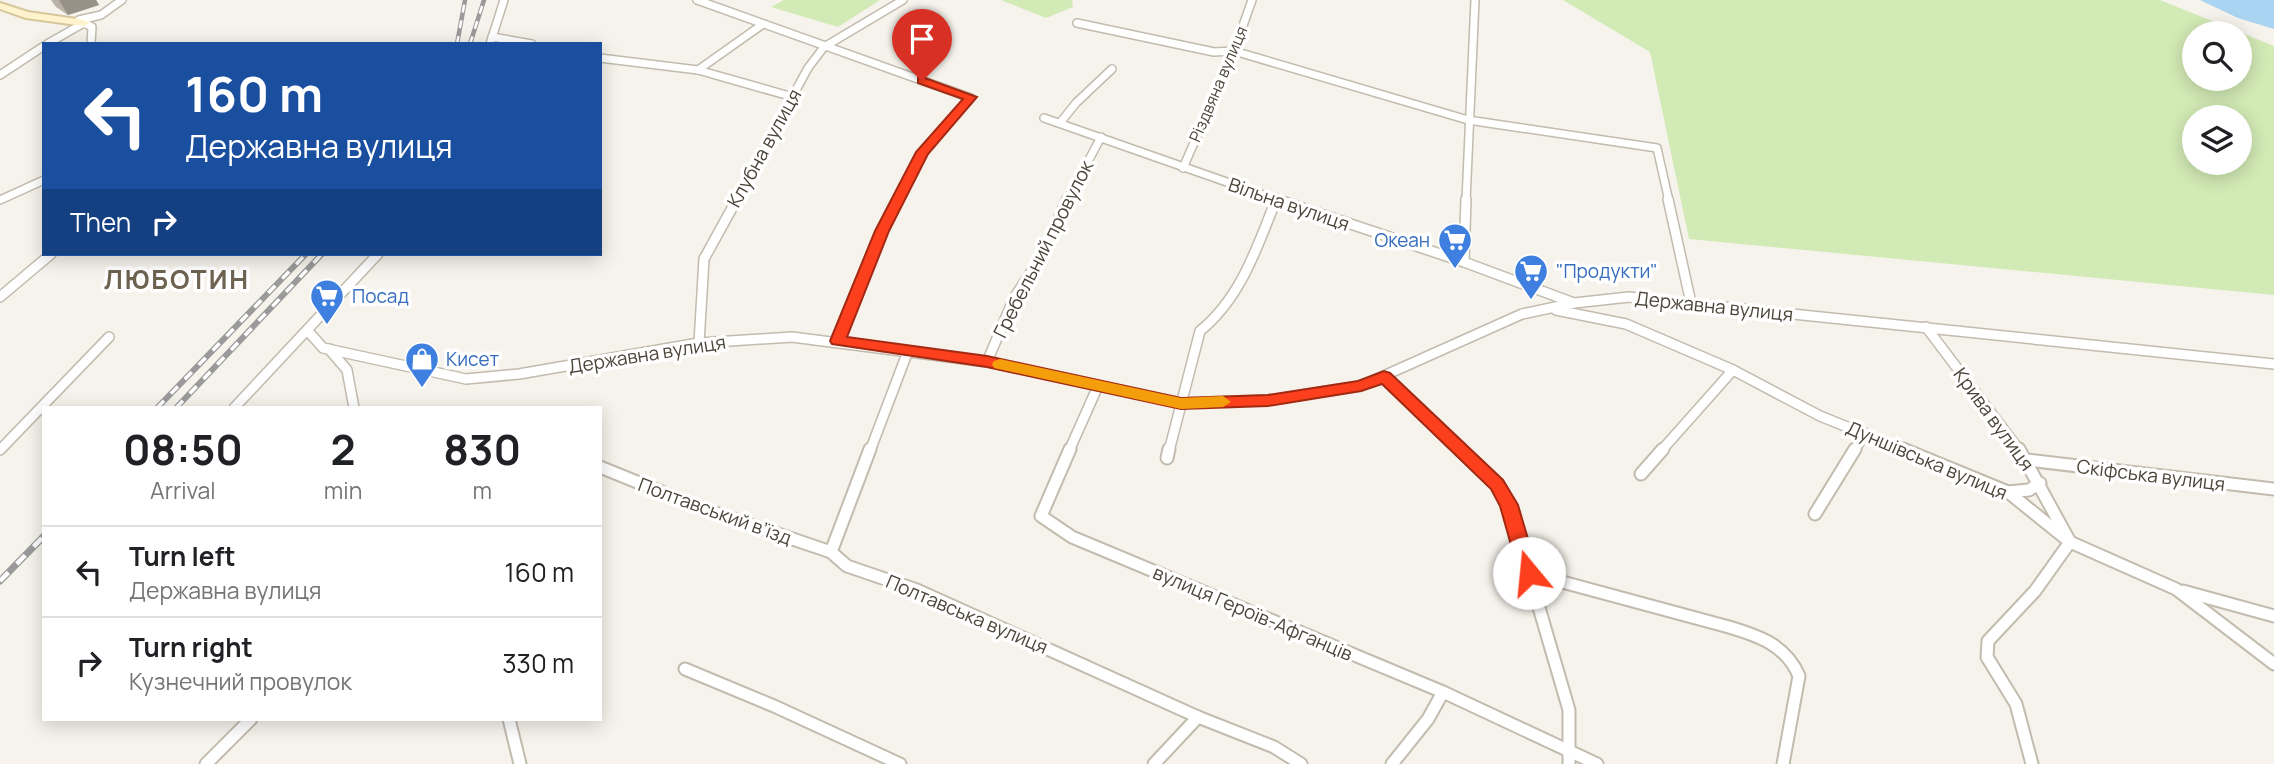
<!DOCTYPE html>
<html lang="en">
<head>
<meta charset="utf-8">
<style>
  body { margin:0; font-family:Manrope,sans-serif; background:#f2f2f2; color:#202124; height:100vh; display:flex; flex-direction:column; font-size:26px; white-space:nowrap }
  * { box-sizing:border-box; margin:0 }
  p { font-size:23px; color:#757577 }
  .icon { flex:none; width:38px; height:38px; fill:none; stroke:currentColor; stroke-width:2; stroke-linecap:round; stroke-linejoin:round }
  .map { position:relative; flex:1; overflow:hidden }
  .sheet { position:absolute; left:42px; top:406px; width:560px; height:315px; display:flex; flex-direction:column; background:#fff; border-radius:0px; box-shadow:0 4px 18px #0003 }
  .sheet>* { flex:none }
  .guide { position:absolute; left:42px; top:42px; width:560px; height:214px; border-radius:0px; box-shadow:0 4px 18px #0003; background:#1a4fa0; color:#fff; overflow:hidden }
  .fabs { position:absolute; left:2182px; top:21px; display:grid; gap:14px }
  .fabs a { display:grid; place-items:center; width:70px; height:70px; border-radius:50%; background:#fff; box-shadow:0 4px 18px #0003; font-size:35px }
  .pin { position:absolute; display:grid; place-items:center; width:60px; height:60px; color:#fff; margin:-72px -30px; border-radius:50% 50% 50% 0; rotate:-45deg; box-shadow:0 0 7px #0007 }
  .pin .icon { rotate:45deg }
  .me { position:absolute; width:77px; margin:-38px; rotate:343deg; stroke-linejoin:round; filter:drop-shadow(0 0 5px #0008) }
  .turn { display:flex; align-items:center; gap:24px; height:147px; padding:0 28px; font-size:32px }
  .turn .icon { width:91px; height:91px; stroke-width:2.5 }
  .turn b { display:block; font-size:49px; line-height:60px }
  .then { display:flex; align-items:center; height:66px; padding:0 28px; background:#0003; gap:14px; font-size:26px }
  .eta { display:flex; justify-content:space-evenly; align-items:center; height:119px; text-align:center }
  .eta b { font-size:42px; font-weight:700; line-height:49px }
  ul { padding:0; list-style:none }
  li { display:flex; align-items:center; gap:21px; height:91px; padding:0 28px; border-top:2px solid #e0e0e0 }
  li div { flex:1 }
  li b { display:block; font-size:26px }
  li em { font-style:normal }
  .map>svg:first-child { display:block }
</style>
</head>
<body>
<div class="map">
<svg width="2274" height="764" viewBox="0 0 2274 764">
  <rect width="100%" height="100%" fill="#f6f3ec"/>
  <!-- green -->
  <g fill="#d2eab5" fill-rule="evenodd">
    <polygon points="784,0 880,0 838,27 771,7"/>
    <polygon points="1001,0 1072,0 1073,7 1046,18"/>
    <path d="M1563,0h597l114,46v249l-585,-56 -39,-187zM2194,33h46v46h-46zM2194,117h46v46h-46z"/>
  </g>
  <!-- water -->
  <polygon fill="#a9d4f2" points="2200,0 2274,0 2274,29 2238,18"/>
  <g fill="none" stroke-linecap="round" stroke-linejoin="round">
    <!-- street-far2 casing -->
    <g stroke="#c2bbae" stroke-width="10">
      <g id="street-far2">
        <polyline points="697,0 971,98 923,152 898,201"/>
        <polyline points="79,20 101,15 122,0"/>
        <polyline points="1077,23 1214,52 1234,51 1468,120 1657,148 1669,201"/>
        <polyline points="492,37 532,44"/>
        <polyline points="47,44 84,23 92,27 91,44"/>
        <polyline points="490,44 504,0"/>
        <polyline points="600,58 698,70 793,97"/>
        <polyline points="698,70 763,24"/>
        <polyline points="0,75 44,46"/>
        <polyline points="1044,118 1281,201"/>
        <polyline points="1060,123 1076,103 1112,69"/>
        <polyline points="1183,168 1234,51 1252,0"/>
        <polyline points="0,200 44,180"/>
        <polyline points="736,201 808,68 824,47 903,0"/>
        <polyline points="1067,201 1101,137"/>
        <polyline points="1466,201 1475,0"/>
      </g>
    </g>
    <!-- street-far1 casing -->
    <g stroke="#c2bbae" stroke-width="12">
      <g id="street-far1">
        <polyline points="1276,199 1464,262 1574,303"/>
        <polyline points="1668,199 1691,303"/>
        <polyline points="1464,262 1466,199"/>
        <polyline points="0,297 51,254"/>
        <polyline points="1556,310 1626,324 1733,370 1820,416 1907,451"/>
        <polyline points="1926,327 2020,451"/>
        <polyline points="307,330 323,348 466,379 519,374 699,343 792,337 987,362 1181,403 1268,400 1361,386 1522,314 1574,303 1629,297 2274,364"/>
        <polyline points="838,341 882,231 899,199"/>
        <polyline points="699,343 704,259 737,199"/>
        <polyline points="329,349 347,370 354,408"/>
        <polyline points="987,362 1014,298 1044,252 1067,199"/>
        <polyline points="1384,377 1462,451"/>
        <polyline points="234,408 378,254"/>
        <polyline points="0,450 109,337"/>
        <polyline points="870,451 908,351"/>
        <polyline points="1069,451 1098,386"/>
        <path d="M1169,451l31,-120c41,-33 57,-84 76,-131"/>
        <polyline points="1661,451 1733,370"/>
        <polyline points="1854,451 1865,433"/>
      </g>
    </g>
    <!-- street casing -->
    <g stroke="#c2bbae" stroke-width="15">
      <g id="street">
        <polyline points="870,449 831,552 847,566 917,590 1198,717 1274,747 1301,764"/>
        <polyline points="1070,449 1041,516 1072,537 1443,692 1597,764"/>
        <polyline points="1460,449 1497,484 1509,505 1569,710 1569,764"/>
        <polyline points="1903,449 2008,492 2070,542 2176,589 2274,664"/>
        <polyline points="2019,449 2070,542 2035,591 1988,641 1987,657 2016,704 2032,764"/>
        <polyline points="1167,458 1169,449"/>
        <polyline points="2027,460 2274,489"/>
        <polyline points="600,467 701,508 831,552"/>
        <polyline points="1641,474 1663,449"/>
        <polyline points="2008,492 2029,490 2040,483"/>
        <polyline points="1815,514 1855,449"/>
        <path d="M1529,573l200,54c30,9 57,18 70,49l-16,88"/>
        <polyline points="2183,591 2274,616"/>
        <polyline points="685,669 774,706 900,764"/>
        <polyline points="509,719 520,764"/>
        <polyline points="206,764 251,719"/>
        <polyline points="1154,764 1198,717"/>
        <polyline points="1392,764 1428,719 1443,692"/>
      </g>
    </g>
    <!-- secondary casing -->
    <g stroke="#d6c79b" stroke-width="4">
      <polygon id="secondary" points="0,3 28,12 84,20 89,23 84,26 26,18 0,9"/>
    </g>
    <!-- street-far2 -->
    <use href="#street-far2" stroke="#fff" stroke-width="7"/>
    <!-- street-far1 -->
    <use href="#street-far1" stroke="#fff" stroke-width="9"/>
    <!-- street -->
    <use href="#street" stroke="#fff" stroke-width="11"/>
    <!-- secondary -->
    <use href="#secondary" fill="#fff3cd" fill-rule="evenodd"/>
    <!-- rail-far2 casing -->
    <g stroke="#9a9a9a" stroke-width="4.5">
      <g id="rail-far2">
        <polyline points="457,44 465,0"/>
        <polyline points="470,44 484,0"/>
      </g>
    </g>
    <!-- rail-far1 casing -->
    <g stroke="#9a9a9a" stroke-width="6">
      <g id="rail-far1">
        <polyline points="157,408 306,254"/>
        <polyline points="176,408 322,254"/>
      </g>
    </g>
    <!-- rail casing -->
    <g stroke="#9a9a9a" stroke-width="7">
      <polyline id="rail" points="0,581 44,536"/>
    </g>
    <!-- rail-far2 -->
    <use href="#rail-far2" stroke="#fff" stroke-width="2.5" stroke-dasharray="8" stroke-linecap="butt"/>
    <!-- rail-far1 -->
    <use href="#rail-far1" stroke="#fff" stroke-width="3.5" stroke-dasharray="10" stroke-linecap="butt"/>
    <!-- rail -->
    <use href="#rail" stroke="#fff" stroke-width="4.5" stroke-dasharray="12" stroke-linecap="butt"/>
  </g>
  <!-- wall -->
  <polygon fill="#bab2a6" points="51,0 96,0 99,5 68,15 56,7"/>
  <!-- shaded-wall -->
  <polygon fill="#979187" points="59,0 96,0 99,5 68,15"/>
  <!-- route -->
  <polygon fill="#fc3f1d" stroke="#a42913" stroke-width="2" points="922,77 977,97 928,154 889,231 847,337 987,356 1181,398 1268,395 1358,381 1384,371 1390,373 1503,480 1518,505 1538,573 1535,578 1529,581 1522,578 1519,573 1500,506 1491,489 1382,384 1361,391 1268,406 1181,409 987,367 832,344 830,341 875,231 916,152 963,99 918,83 918,78"/>
  <!-- slow -->
  <polygon fill="#f59e0b" points="1000,359 1181,398 1223,396 1231,402 1223,407 1181,409 994,368 992,364 994,361"/>
  <!-- icons -->
  <defs>
    <g id="supermarket-pin" transform="scale(1.75)"><path d="M0 17L-7.5 6A9.5 9.5 0 1 1 7.5 6Z" fill="#3f7fe0" stroke="#fff"/><path d="M-6-5.5h2.5l.6 2H6L4.5 2H-2.5L-4.4-4H-6ZM-1.5 3.2a1.3 1.3 0 1 0 .1 0ZM3 3.2a1.3 1.3 0 1 0 .1 0Z" fill="#fff"/></g>
    <g id="shop-pin" transform="scale(1.75)"><path d="M0 17L-7.5 6A9.5 9.5 0 1 1 7.5 6Z" fill="#3f7fe0" stroke="#fff"/><path d="M-5-2.5h2.3a2.7 3.5 0 0 1 5.4 0H5L5.5 6h-11ZM-1.5-2.5h3a1.5 2.3 0 0 0-3 0Z" fill="#fff"/></g>
  </defs>
  <g fill-rule="evenodd">
    <use href="#supermarket-pin" x="1455" y="240"/>
    <use href="#supermarket-pin" x="1531" y="271"/>
    <use href="#supermarket-pin" x="327" y="296"/>
    <use href="#shop-pin" x="422" y="359"/>
  </g>
  <g text-anchor="middle" dominant-baseline="central" stroke-width="7" stroke-linejoin="round" paint-order="stroke">
    <!-- far-street labels -->
    <g font-size="16" fill="#4b4439" stroke="#fff">
      <text transform="translate(1218 84) rotate(-67)">Різдвяна вулиця</text>
    </g>
    <!-- street labels -->
    <g font-size="19" fill="#4b4439" stroke="#fff">
      <text transform="translate(764 148) rotate(-61)">Клубна вулиця</text>
      <text transform="translate(1289 204) rotate(19)">Вільна вулиця</text>
      <text transform="translate(1043 249) rotate(-63)">Гребельний провулок</text>
      <text transform="translate(1714 306) rotate(6)">Державна вулиця</text>
      <text transform="translate(647 354) rotate(-9)">Державна вулиця</text>
      <text transform="translate(1994 419) rotate(54)">Крива вулиця</text>
      <text transform="translate(1927 460) rotate(23)">Дуншівська вулиця</text>
      <text transform="translate(2151 475) rotate(7)">Скіфська вулиця</text>
      <text transform="translate(715 511) rotate(20)">Полтавський в’їзд</text>
      <text transform="translate(1253 613) rotate(23)">вулиця Героїв-Афганців</text>
      <text transform="translate(967 614) rotate(23)">Полтавська вулиця</text>
    </g>
    <!-- shop labels -->
    <g font-size="19" fill="#366cbe" stroke="#fff" text-anchor="start">
      <text x="1430" y="240" text-anchor="end">Океан</text>
      <text x="1556" y="271">"Продукти"</text>
      <text x="352" y="296">Посад</text>
      <text x="446" y="359">Кисет</text>
    </g>
    <!-- district labels -->
    <g font-size="26" font-weight="bold" letter-spacing="2" fill="#6e6250" stroke="#fff">
      <text x="177" y="279">ЛЮБОТИН</text>
    </g>
  </g>
</svg>
<div class="fabs">
<a><svg class="icon" aria-label="search" viewBox="0 0 24 24"><circle cx="10" cy="10" r="6"/><path d="M15 15l6 6"/></svg></a>
<a><svg class="icon" aria-label="layers" viewBox="0 0 24 24"><path d="M12 4l9 5-9 5-9-5zM3 14l9 5 9-5"/></svg></a>
</div>
<div class="pin" style="left:922px;top:81px;background:#d93025"><svg class="icon" aria-label="arrive" viewBox="0 0 24 24"><path d="M6 21V4h12l-3 4 3 4H6"/></svg></div>
<svg class="me" style="left:1529px;top:573px" viewBox="-20 -20 40 40"><circle r="19" fill="#fff"/><path d="M0-13L10 11 0 6-10 11z" fill="#fc3f1d"/></svg>
<div class="guide">
<div class="turn"><svg class="icon" aria-label="left" viewBox="0 0 24 24"><path d="M17 20v-9H6M10 6l-5 5 5 5"/></svg><div><b>160 m</b>Державна вулиця</div></div>
<div class="then">Then<svg class="icon" aria-label="right" viewBox="0 0 24 24"><path d="M7 20v-9h11M14 6l5 5-5 5"/></svg></div>
</div>
<section class="sheet">
<div class="eta">
<div><b>08:50</b><p>Arrival</p></div>
<div><b>2</b><p>min</p></div>
<div><b>830</b><p>m</p></div>
</div>
<ul>
<li><svg class="icon" aria-label="left" viewBox="0 0 24 24"><path d="M17 20v-9H6M10 6l-5 5 5 5"/></svg><div><b>Turn left</b><p>Державна вулиця</p></div><em>160 m</em></li>
<li><svg class="icon" aria-label="right" viewBox="0 0 24 24"><path d="M7 20v-9h11M14 6l5 5-5 5"/></svg><div><b>Turn right</b><p>Кузнечний провулок</p></div><em>330 m</em></li>
</ul>
</section>
</div>
</body>
</html>
